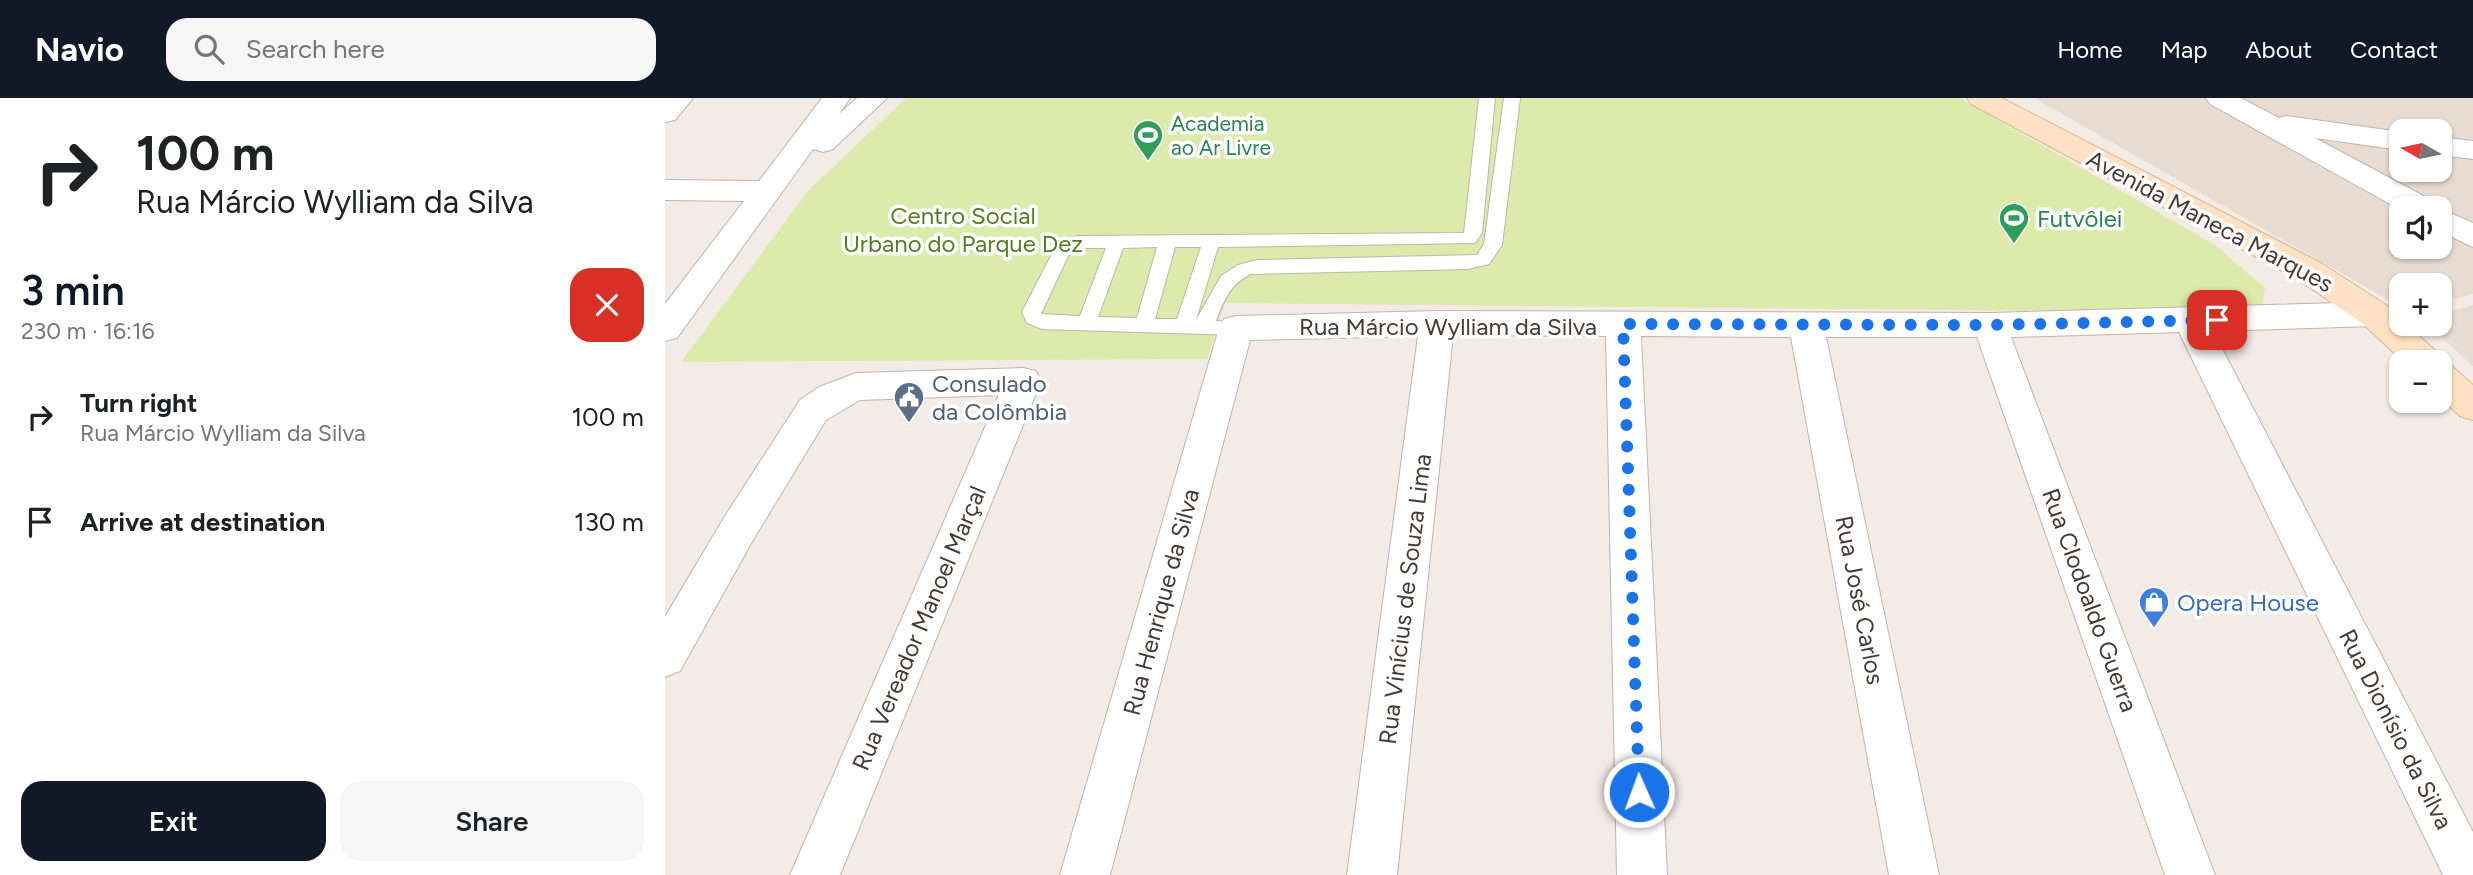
<!DOCTYPE html>
<html lang="en">
<head>
<meta charset="utf-8">
<style>
  body { margin:0; font-family:Figtree,sans-serif; background:#f6f6f6; color:#202124; height:100vh; display:flex; flex-direction:column; font-size:26px; white-space:nowrap }
  * { box-sizing:border-box; margin:0 }
  p { font-size:23px; color:#757577 }
  .icon { flex:none; width:38px; height:38px; fill:none; stroke:currentColor; stroke-width:2; stroke-linecap:round; stroke-linejoin:round }
  .map { position:relative; flex:1; overflow:hidden }
  .details { display:flex; flex-direction:column; background:#fff; width:665px }
  .details>* { flex:none }
  .hud { background:#fff; color:#202124; overflow:hidden }
  .needle { width:46px; rotate:279deg }
  .buttons { position:absolute; left:1724px; top:21px; display:grid; gap:14px }
  .buttons a { display:grid; place-items:center; width:63px; height:63px; border-radius:14px; background:#fff; box-shadow:0 2px 5px #0004; font-size:35px }
  .pin { position:absolute; display:grid; place-items:center; width:60px; height:60px; color:#fff; margin:-30px; border-radius:14px; box-shadow:0 4px 10px #0006 }
  .me { position:absolute; width:77px; margin:-38px; rotate:358deg; stroke-linejoin:round; filter:drop-shadow(0 0 5px #0008) }
  .turn { display:flex; align-items:center; gap:24px; height:147px; padding:0 21px; font-size:32px }
  .turn .icon { width:91px; height:91px; stroke-width:2.5 }
  .turn b { display:block; font-size:49px; line-height:60px }
  .round { display:grid; place-items:center; flex:none; width:74px; height:74px; border-radius:21px; background:#f6f6f6 }
  .headline { display:flex; align-items:center; justify-content:space-between; height:119px; padding:0 21px }
  h1 { font-size:42px; font-weight:600; line-height:52px; color:#111827 }
  .primary-button { display:flex; gap:14px; margin-top:auto; padding:14px 21px }
  .primary-button a { flex:1; height:80px; border-radius:21px; background:#111827; color:#fff; font-size:28px; font-weight:600; line-height:80px; text-align:center }
  .primary-button a+a { background:#f6f6f6; color:#202124 }
  ul { padding:0; list-style:none }
  li { display:flex; align-items:center; gap:21px; height:105px; padding:0 21px }
  li div { flex:1 }
  li b { display:block; font-size:26px }
  li em { font-style:normal }
  header { display:flex; align-items:center; gap:42px; box-sizing:border-box; height:98px; padding:0 35px; background:#111827; color:#fff }
  header strong { font-size:33px }
  nav { display:flex; gap:38px; margin-inline-start:auto; font-size:24px }
  .search { width:490px; height:63px; background:#f6f6f6; display:flex; align-items:center; gap:18px; box-sizing:border-box; padding:0 24px; border-radius:21px; color:#757577; font-size:26px }
  main { display:flex; flex:1; min-height:0 }
  .map>svg:first-child { display:block }
</style>
</head>
<body>
<header>
<strong>Navio</strong>
<div class="search"><svg class="icon" aria-label="search" viewBox="0 0 24 24"><circle cx="10" cy="10" r="6"/><path d="M15 15l6 6"/></svg>Search here</div>
<nav><a>Home</a><a>Map</a><a>About</a><a>Contact</a></nav>
</header>
<main>
<section class="details">
<div class="hud">
<div class="turn"><svg class="icon" aria-label="right" viewBox="0 0 24 24"><path d="M7 20v-9h11M14 6l5 5-5 5"/></svg><div><b>100 m</b>Rua Márcio Wylliam da Silva</div></div>
</div>
<div class="headline"><div><h1>3 min</h1><p>230 m · 16:16</p></div><a class="round" style="background:#d93025;color:#fff"><svg class="icon" aria-label="close" viewBox="0 0 24 24"><path d="M6 6l12 12M18 6L6 18"/></svg></a></div>
<ul>
<li><svg class="icon" aria-label="right" viewBox="0 0 24 24"><path d="M7 20v-9h11M14 6l5 5-5 5"/></svg><div><b>Turn right</b><p>Rua Márcio Wylliam da Silva</p></div><em>100 m</em></li>
<li><svg class="icon" aria-label="arrive" viewBox="0 0 24 24"><path d="M6 21V4h12l-3 4 3 4H6"/></svg><div><b>Arrive at destination</b></div><em>130 m</em></li>
</ul>
<div class="primary-button"><a>Exit</a><a>Share</a></div>
</section>
<div class="map">
<svg width="1808" height="777" viewBox="0 0 1808 777">
  <rect width="100%" height="100%" fill="#f3ebe5"/>
  <!-- residential -->
  <g fill="#e8dcd2" fill-rule="evenodd">
    <path d="M1369,0h439v196l-33,9 -1,-18h-38v22zM1736,33h38v39h-38zM1736,110h38v39h-38z"/>
    <polygon points="1808,207 1808,268 1762,226 1774,226 1775,216"/>
  </g>
  <!-- green -->
  <polygon fill="#dceaab" points="241,0 1295,0 1550,147 1600,190 1596,215 560,205 542,261 16,264 143,93"/>
  <g fill="none" stroke-linecap="round" stroke-linejoin="round">
    <!-- lane casing -->
    <g stroke="#c2b4aa" stroke-width="2">
      <path id="lane" d="M814,0h16l-13,135 -7,10 -257,4 -22,73 25,-44 17,-11 19,-5 220,-5 7,-11 20,-146h16l-18,147 -13,19 -21,5 -217,5c-21,10 -27,26 -35,47l27,2 2,5 -2,5 -7,2 -194,-6 -15,-6 -5,-11 32,-62 7,-9 17,-5 386,-3zM492,149l-20,71 -39,-1 25,-69zM510,149h26l-24,72h-22zM413,150h28l-26,68 -39,-2 27,-58z"/>
    </g>
    <!-- street casing -->
    <g stroke="#c2b4aa" stroke-width="2">
      <g id="street">
        <polygon points="0,0 28,0 10,22 0,24"/>
        <polygon points="157,0 185,0 174,16 192,0 222,0 168,51 158,54 148,51 12,240 0,243 0,206 79,103 0,102 0,82 94,83"/>
        <polygon points="1541,0 1576,0 1614,20 1622,18 1736,34 1736,52 1650,40 1768,103 1772,110 1774,110 1808,125 1808,149 1774,133 1774,110 1736,112 1545,6"/>
        <polygon points="1774,39 1808,43 1808,61 1774,57"/>
        <polygon points="1709,204 1721,207 1726,216 1721,225 1709,228 1548,233 1808,734 1808,777 1778,777 1514,234 1346,239 1550,777 1500,777 1312,239 1161,239 1274,777 1224,777 1126,239 976,238 1002,777 952,777 941,238 788,237 732,777 682,777 753,238 585,242 445,777 395,777 554,230 559,221 571,218 772,213 1325,215"/>
        <polygon points="358,270 371,273 376,283 175,777 125,777 334,297 195,302 161,322 88,442 15,573 0,579 0,519 60,418 135,302 154,289 191,275"/>
      </g>
    </g>
    <!-- secondary casing -->
    <g stroke="#d9b694" stroke-width="2">
      <polygon id="secondary" points="1302,0 1337,0 1656,165 1721,207 1736,221 1736,226 1741,226 1773,255 1778,265 1787,268 1808,287 1808,322 1795,318 1774,299 1774,264 1739,264 1697,225 1632,181 1306,6"/>
    </g>
    <!-- lane -->
    <use href="#lane" fill="#fff" fill-rule="evenodd"/>
    <!-- street -->
    <use href="#street" fill="#fff" fill-rule="evenodd"/>
    <!-- secondary -->
    <use href="#secondary" fill="#ffe2c3" fill-rule="evenodd"/>
  </g>
  <g fill="none" stroke-linecap="round" stroke-linejoin="round">
    <!-- route -->
    <polyline stroke="#1a73e8" stroke-width="12" stroke-dasharray="0 21.6" points="974,694 958,226 1325,227 1552,222"/>
  </g>
  <!-- icons -->
  <defs>
    <g id="stadium-pin" transform="scale(1.575)"><path d="M0 17L-7.5 6A9.5 9.5 0 1 1 7.5 6Z" fill="#2e9e5b" stroke="#fff"/><path d="M0-5a6.5 5 0 1 0 0 10a6.5 5 0 1 0 0-10ZM-3.5-1.8h7v3.6h-7Z" fill="#fff"/></g>
    <g id="civic-pin" transform="scale(1.575)"><path d="M0 17L-7.5 6A9.5 9.5 0 1 1 7.5 6Z" fill="#5c6f8a" stroke="#fff"/><path d="M-.6-6.5H3V-4.5H.6V-3L4-1V1h2V6H-6V1h2V-1L-.6-3ZM-1.2 2.5V6h2.4V2.5Z" fill="#fff"/></g>
    <g id="shop-pin" transform="scale(1.575)"><path d="M0 17L-7.5 6A9.5 9.5 0 1 1 7.5 6Z" fill="#3f7fe0" stroke="#fff"/><path d="M-5-2.5h2.3a2.7 3.5 0 0 1 5.4 0H5L5.5 6h-11ZM-1.5-2.5h3a1.5 2.3 0 0 0-3 0Z" fill="#fff"/></g>
  </defs>
  <g fill-rule="evenodd">
    <use href="#stadium-pin" x="483" y="37"/>
    <use href="#stadium-pin" x="1349" y="120"/>
    <use href="#civic-pin" x="244" y="299"/>
    <use href="#shop-pin" x="1489" y="504"/>
  </g>
  <g text-anchor="middle" dominant-baseline="central" stroke-width="7" stroke-linejoin="round" paint-order="stroke">
    <!-- far-leisure labels -->
    <g font-size="21" fill="#27864d" stroke="#fff" text-anchor="start">
      <text x="506" y="25">Academia<tspan x="506" dy="24">ao Ar Livre</tspan></text>
    </g>
    <!-- park labels -->
    <g font-size="24" fill="#597b24" stroke="#fff">
      <text x="298" y="117">Centro Social<tspan x="298" dy="28">Urbano do Parque Dez</tspan></text>
    </g>
    <!-- leisure labels -->
    <g font-size="24" fill="#27864d" stroke="#fff" text-anchor="start">
      <text x="1372" y="120">Futvôlei</text>
    </g>
    <!-- street labels -->
    <g font-size="24" fill="#463b34" stroke="#fff">
      <text transform="translate(1545 123) rotate(28)">Avenida Maneca Marques</text>
      <text x="783" y="228">Rua Márcio Wylliam da Silva</text>
      <text transform="translate(740 501) rotate(-83)">Rua Vinícius de Souza Lima</text>
      <text transform="translate(1195 502) rotate(79)">Rua José Carlos</text>
      <text transform="translate(1425 502) rotate(70)">Rua Clodoaldo Guerra</text>
      <text transform="translate(496 504) rotate(-75)">Rua Henrique da Silva</text>
      <text transform="translate(254 530) rotate(-67)">Rua Vereador Manoel Marçal</text>
      <text transform="translate(1731 631) rotate(63)">Rua Dionísio da Silva</text>
    </g>
    <!-- service labels -->
    <g font-size="24" fill="#4e5e75" stroke="#fff" text-anchor="start">
      <text x="267" y="285">Consulado<tspan x="267" dy="28">da Colômbia</tspan></text>
    </g>
    <!-- shop labels -->
    <g font-size="24" fill="#366cbe" stroke="#fff" text-anchor="start">
      <text x="1512" y="504">Opera House</text>
    </g>
  </g>
</svg>
<div class="buttons">
<a><svg class="needle" viewBox="-14 -14 28 28"><path d="M0-13l5 13h-10z" fill="#e53935"/><path d="M0 13l5-13h-10z" fill="#757577"/></svg></a>
<a><svg class="icon" aria-label="sound" viewBox="0 0 24 24"><path d="M4 9h4l5-4v14l-5-4H4zM17 9q2 3 0 6"/></svg></a>
<a>+</a>
<a>−</a>
</div>
<div class="pin" style="left:1552px;top:222px;background:#d93025"><svg class="icon" aria-label="arrive" viewBox="0 0 24 24"><path d="M6 21V4h12l-3 4 3 4H6"/></svg></div>
<svg class="me" style="left:974px;top:694px" viewBox="-20 -20 40 40"><circle r="17" fill="#1a73e8" stroke="#fff" stroke-width="3"/><path d="M0-11L8 9 0 5-8 9z" fill="#fff"/></svg>
</div>
</main>
</body>
</html>
